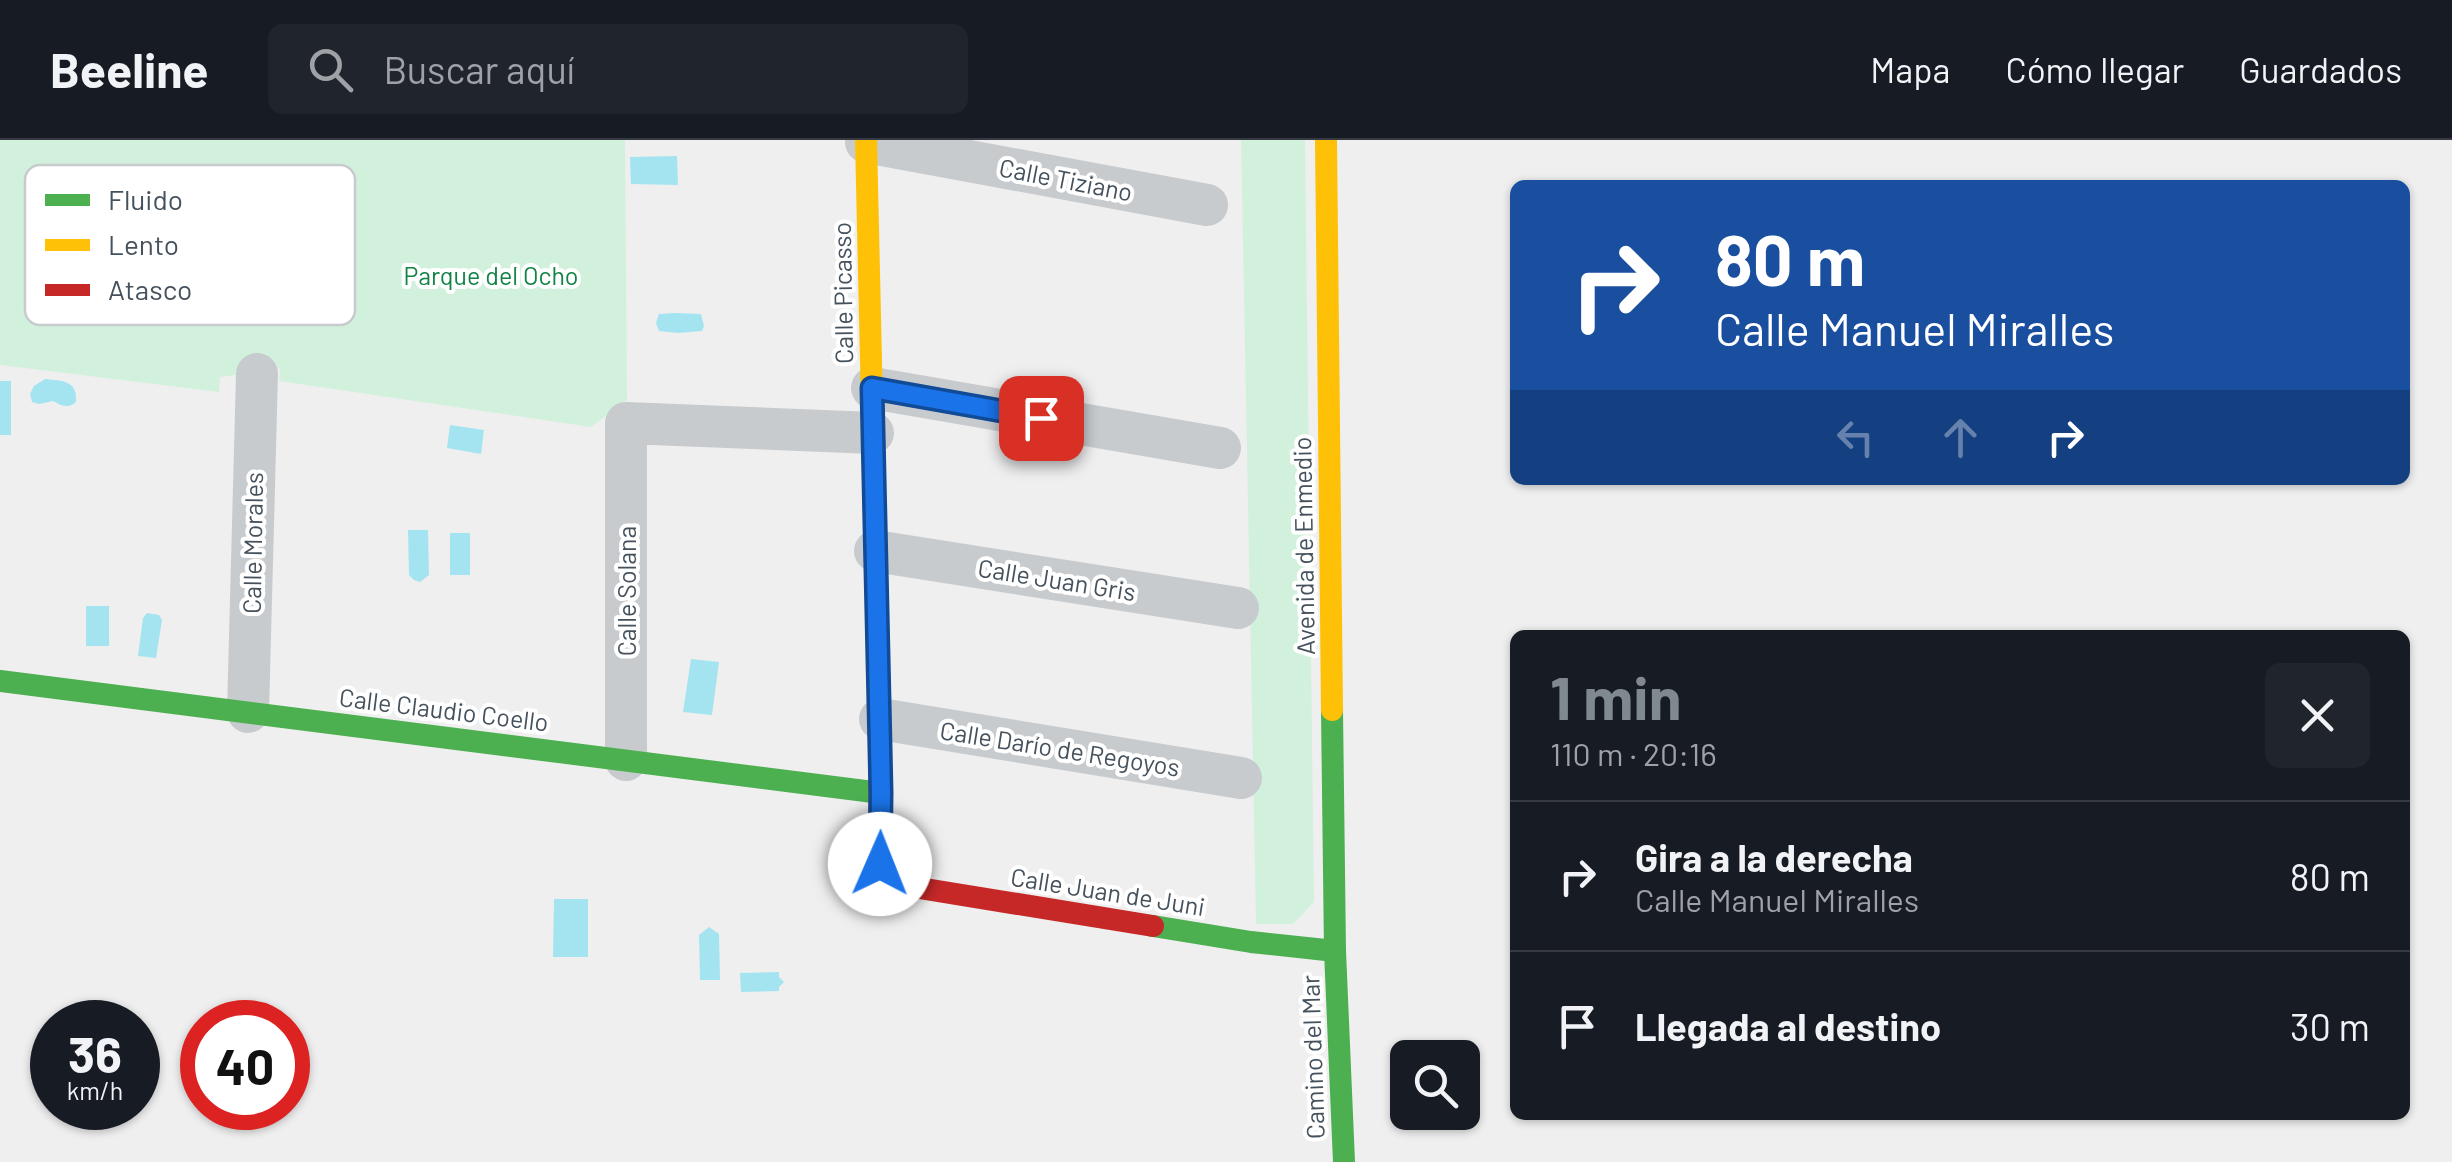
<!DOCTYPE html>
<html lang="es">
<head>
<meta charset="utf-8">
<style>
  body { margin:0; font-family:Barlow,sans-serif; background:#20242c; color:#f1f3f6; height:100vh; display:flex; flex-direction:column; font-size:38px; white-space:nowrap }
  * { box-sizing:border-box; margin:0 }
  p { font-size:32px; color:#9ea1a6 }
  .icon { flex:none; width:55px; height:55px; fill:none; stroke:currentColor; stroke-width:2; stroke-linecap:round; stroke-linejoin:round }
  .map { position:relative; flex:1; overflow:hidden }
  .sheet { position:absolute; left:1510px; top:490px; width:900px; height:490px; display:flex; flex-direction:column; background:#171b24; border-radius:15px; box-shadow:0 2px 8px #0004 }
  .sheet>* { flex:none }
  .hud { position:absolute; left:1510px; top:40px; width:900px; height:305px; border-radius:15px; box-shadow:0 2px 8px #0004; background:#1a4fa0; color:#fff; overflow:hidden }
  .fabs { position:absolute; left:1390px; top:900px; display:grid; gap:20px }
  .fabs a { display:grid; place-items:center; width:90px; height:90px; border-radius:15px; background:#171b24; box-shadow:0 2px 8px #0004; font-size:50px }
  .speed { position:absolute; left:30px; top:860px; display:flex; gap:20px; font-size:50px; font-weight:700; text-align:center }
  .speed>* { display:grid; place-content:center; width:130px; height:130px; border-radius:50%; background:#171b24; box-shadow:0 2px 8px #0004; line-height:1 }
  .speed small { font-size:25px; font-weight:400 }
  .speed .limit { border:15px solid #d22; background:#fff; color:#111 }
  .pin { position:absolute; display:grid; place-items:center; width:85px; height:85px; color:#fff; margin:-42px; border-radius:20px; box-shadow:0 5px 15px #0006 }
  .me { position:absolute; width:110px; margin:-55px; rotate:1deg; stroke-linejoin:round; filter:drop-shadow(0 0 8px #0008) }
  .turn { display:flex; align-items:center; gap:35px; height:210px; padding:0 40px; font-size:45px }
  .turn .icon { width:130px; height:130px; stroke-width:2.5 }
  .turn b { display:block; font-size:70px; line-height:85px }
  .lanes { display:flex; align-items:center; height:95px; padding:0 40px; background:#0003; justify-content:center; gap:50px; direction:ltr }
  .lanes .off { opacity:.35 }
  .round { display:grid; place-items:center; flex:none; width:105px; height:105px; border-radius:15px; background:#20242c }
  .headline { display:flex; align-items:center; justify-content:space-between; height:170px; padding:0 40px }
  h1 { font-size:60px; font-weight:700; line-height:75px; color:#818990 }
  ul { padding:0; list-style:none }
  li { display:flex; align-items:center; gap:30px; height:150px; padding:0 40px; border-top:2px solid #363941 }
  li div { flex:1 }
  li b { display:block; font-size:38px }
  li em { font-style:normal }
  header { display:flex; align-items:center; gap:60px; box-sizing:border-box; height:140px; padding:0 50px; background:#171b24; border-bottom:2px solid #363941 }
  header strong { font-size:48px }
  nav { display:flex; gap:55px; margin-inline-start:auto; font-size:35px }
  .search { width:700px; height:90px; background:#20242c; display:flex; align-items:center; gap:25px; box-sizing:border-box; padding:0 35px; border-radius:15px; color:#9ea1a6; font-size:38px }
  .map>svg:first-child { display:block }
</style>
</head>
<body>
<header>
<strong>Beeline</strong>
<div class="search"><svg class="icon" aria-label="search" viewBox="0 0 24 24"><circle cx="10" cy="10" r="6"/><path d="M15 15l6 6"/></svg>Buscar aquí</div>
<nav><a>Mapa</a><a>Cómo llegar</a><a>Guardados</a></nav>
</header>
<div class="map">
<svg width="2452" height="1022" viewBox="0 0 2452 1022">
  <rect width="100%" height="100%" fill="#f0efef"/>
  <!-- green -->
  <g fill="#d2f1dc">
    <polygon points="0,0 625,0 627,260 591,287 279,241 280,229 220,237 219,252 0,225"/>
    <polygon points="1241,0 1305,0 1314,762 1293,784 1256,784"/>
  </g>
  <!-- water -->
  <g fill="#a4e4f0">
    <polygon points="677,16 678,45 631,44 630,17"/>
    <polygon points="675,173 701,174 704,186 702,191 678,193 659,191 656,183 659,174"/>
    <path d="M45,239c17,2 33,1 31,23 -9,7 -14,4 -23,-1l-14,3 -7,-2 -2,-8 4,-8z"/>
    <rect x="0" y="241" width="11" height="54"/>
    <polygon points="450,285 484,290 481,314 447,308"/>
    <polygon points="408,390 428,390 429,435 420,442 414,440 409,435"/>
    <rect x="450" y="393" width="20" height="42"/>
    <rect x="86" y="466" width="23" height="40"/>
    <polygon points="147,473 159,475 162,480 156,518 138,516 143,478"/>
    <polygon points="691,519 719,522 712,575 683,572"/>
    <polygon points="554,759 588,759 588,817 553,817"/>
    <polygon points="709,787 719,794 720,840 700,840 699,795"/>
    <polygon points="779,832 779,837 784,842 779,847 779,851 741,852 740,833"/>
  </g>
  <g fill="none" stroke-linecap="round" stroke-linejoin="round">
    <!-- street -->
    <g stroke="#c8cbce" stroke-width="42">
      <polyline points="866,2 1207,65"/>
      <polyline points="872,248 1220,308"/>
      <polyline points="875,411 1238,468"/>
      <polyline points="248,572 257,234"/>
      <polyline points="880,579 1241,638"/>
      <polyline points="626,620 626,283 873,293"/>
    </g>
    <!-- fast -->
    <g stroke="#4caf50" stroke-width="22">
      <polyline points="0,541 881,653"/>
      <polyline points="1332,570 1335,811 1344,1022"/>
      <polyline points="1153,786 1251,802 1335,811"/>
    </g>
    <!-- slow -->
    <g stroke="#ffc107" stroke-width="22">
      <polyline points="866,0 879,574"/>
      <polyline points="1326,0 1332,570"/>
    </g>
    <!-- jam -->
    <polyline stroke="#c62828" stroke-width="22" points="879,574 880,724 907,746 1153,786"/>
  </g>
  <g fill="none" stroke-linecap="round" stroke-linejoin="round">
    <!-- route casing -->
    <g stroke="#114b97" stroke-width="25">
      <polyline id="route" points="880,724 881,653 872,248 1041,278"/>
    </g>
    <!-- route -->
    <use href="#route" stroke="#1a73e8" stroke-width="18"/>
  </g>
  <g text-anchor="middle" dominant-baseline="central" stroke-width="8" stroke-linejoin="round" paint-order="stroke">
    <!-- street labels -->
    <g font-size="25" fill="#45525d" stroke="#fff">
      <text transform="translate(1066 39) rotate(11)">Calle Tiziano</text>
      <text transform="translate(842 153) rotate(-91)">Calle Picasso</text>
      <text transform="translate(252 403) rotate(-89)">Calle Morales</text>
      <text transform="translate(1303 406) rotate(-91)">Avenida de Enmedio</text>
      <text transform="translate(1057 439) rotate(9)">Calle Juan Gris</text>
      <text transform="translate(626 451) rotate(-90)">Calle Solana</text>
      <text transform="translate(444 569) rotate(7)">Calle Claudio Coello</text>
      <text transform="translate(1060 608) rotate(9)">Calle Darío de Regoyos</text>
      <text transform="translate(1108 751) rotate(9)">Calle Juan de Juni</text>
      <text transform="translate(1312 917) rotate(-92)">Camino del Mar</text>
    </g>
    <!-- park labels -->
    <g font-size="25" fill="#118345" stroke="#fff">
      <text x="491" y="135">Parque del Ocho</text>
    </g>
  </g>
  <!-- legend -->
  <rect x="25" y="25" width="330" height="160" rx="15" fill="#fff" stroke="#c7cbce" stroke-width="2.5"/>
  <rect x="45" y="54" width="45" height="12" fill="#4caf50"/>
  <rect x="45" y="99" width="45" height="12" fill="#ffc107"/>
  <rect x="45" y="144" width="45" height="12" fill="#c62828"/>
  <g font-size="28" fill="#45525d">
    <text x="108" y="70">Fluido</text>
    <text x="108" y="115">Lento</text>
    <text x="108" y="160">Atasco</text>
  </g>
</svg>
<div class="fabs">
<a><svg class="icon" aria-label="search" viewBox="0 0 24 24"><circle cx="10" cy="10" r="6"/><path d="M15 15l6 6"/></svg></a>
</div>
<div class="speed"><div>36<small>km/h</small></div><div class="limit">40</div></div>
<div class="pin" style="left:1041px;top:278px;background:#d93025"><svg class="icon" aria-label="arrive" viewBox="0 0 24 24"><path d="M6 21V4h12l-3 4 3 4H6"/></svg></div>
<svg class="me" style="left:880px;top:724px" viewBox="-20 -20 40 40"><circle r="19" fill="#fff"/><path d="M0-13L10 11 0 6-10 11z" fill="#1a73e8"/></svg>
<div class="hud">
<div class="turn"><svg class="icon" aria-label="right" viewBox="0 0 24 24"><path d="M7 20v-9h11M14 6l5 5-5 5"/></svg><div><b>80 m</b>Calle Manuel Miralles</div></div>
<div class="lanes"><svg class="icon off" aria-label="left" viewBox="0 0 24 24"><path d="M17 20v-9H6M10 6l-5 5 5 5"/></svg><svg class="icon off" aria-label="ahead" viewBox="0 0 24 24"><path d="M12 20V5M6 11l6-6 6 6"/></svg><svg class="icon" aria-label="right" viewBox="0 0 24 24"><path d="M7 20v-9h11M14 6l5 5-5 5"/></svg></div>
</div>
<section class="sheet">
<div class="headline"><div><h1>1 min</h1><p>110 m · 20:16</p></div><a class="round"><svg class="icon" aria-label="close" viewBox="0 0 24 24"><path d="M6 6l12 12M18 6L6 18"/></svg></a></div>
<ul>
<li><svg class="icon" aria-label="right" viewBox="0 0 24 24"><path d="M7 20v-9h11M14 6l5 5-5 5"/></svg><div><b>Gira a la derecha</b><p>Calle Manuel Miralles</p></div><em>80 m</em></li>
<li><svg class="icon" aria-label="arrive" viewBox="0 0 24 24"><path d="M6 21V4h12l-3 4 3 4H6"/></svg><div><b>Llegada al destino</b></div><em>30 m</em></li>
</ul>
</section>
</div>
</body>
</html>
